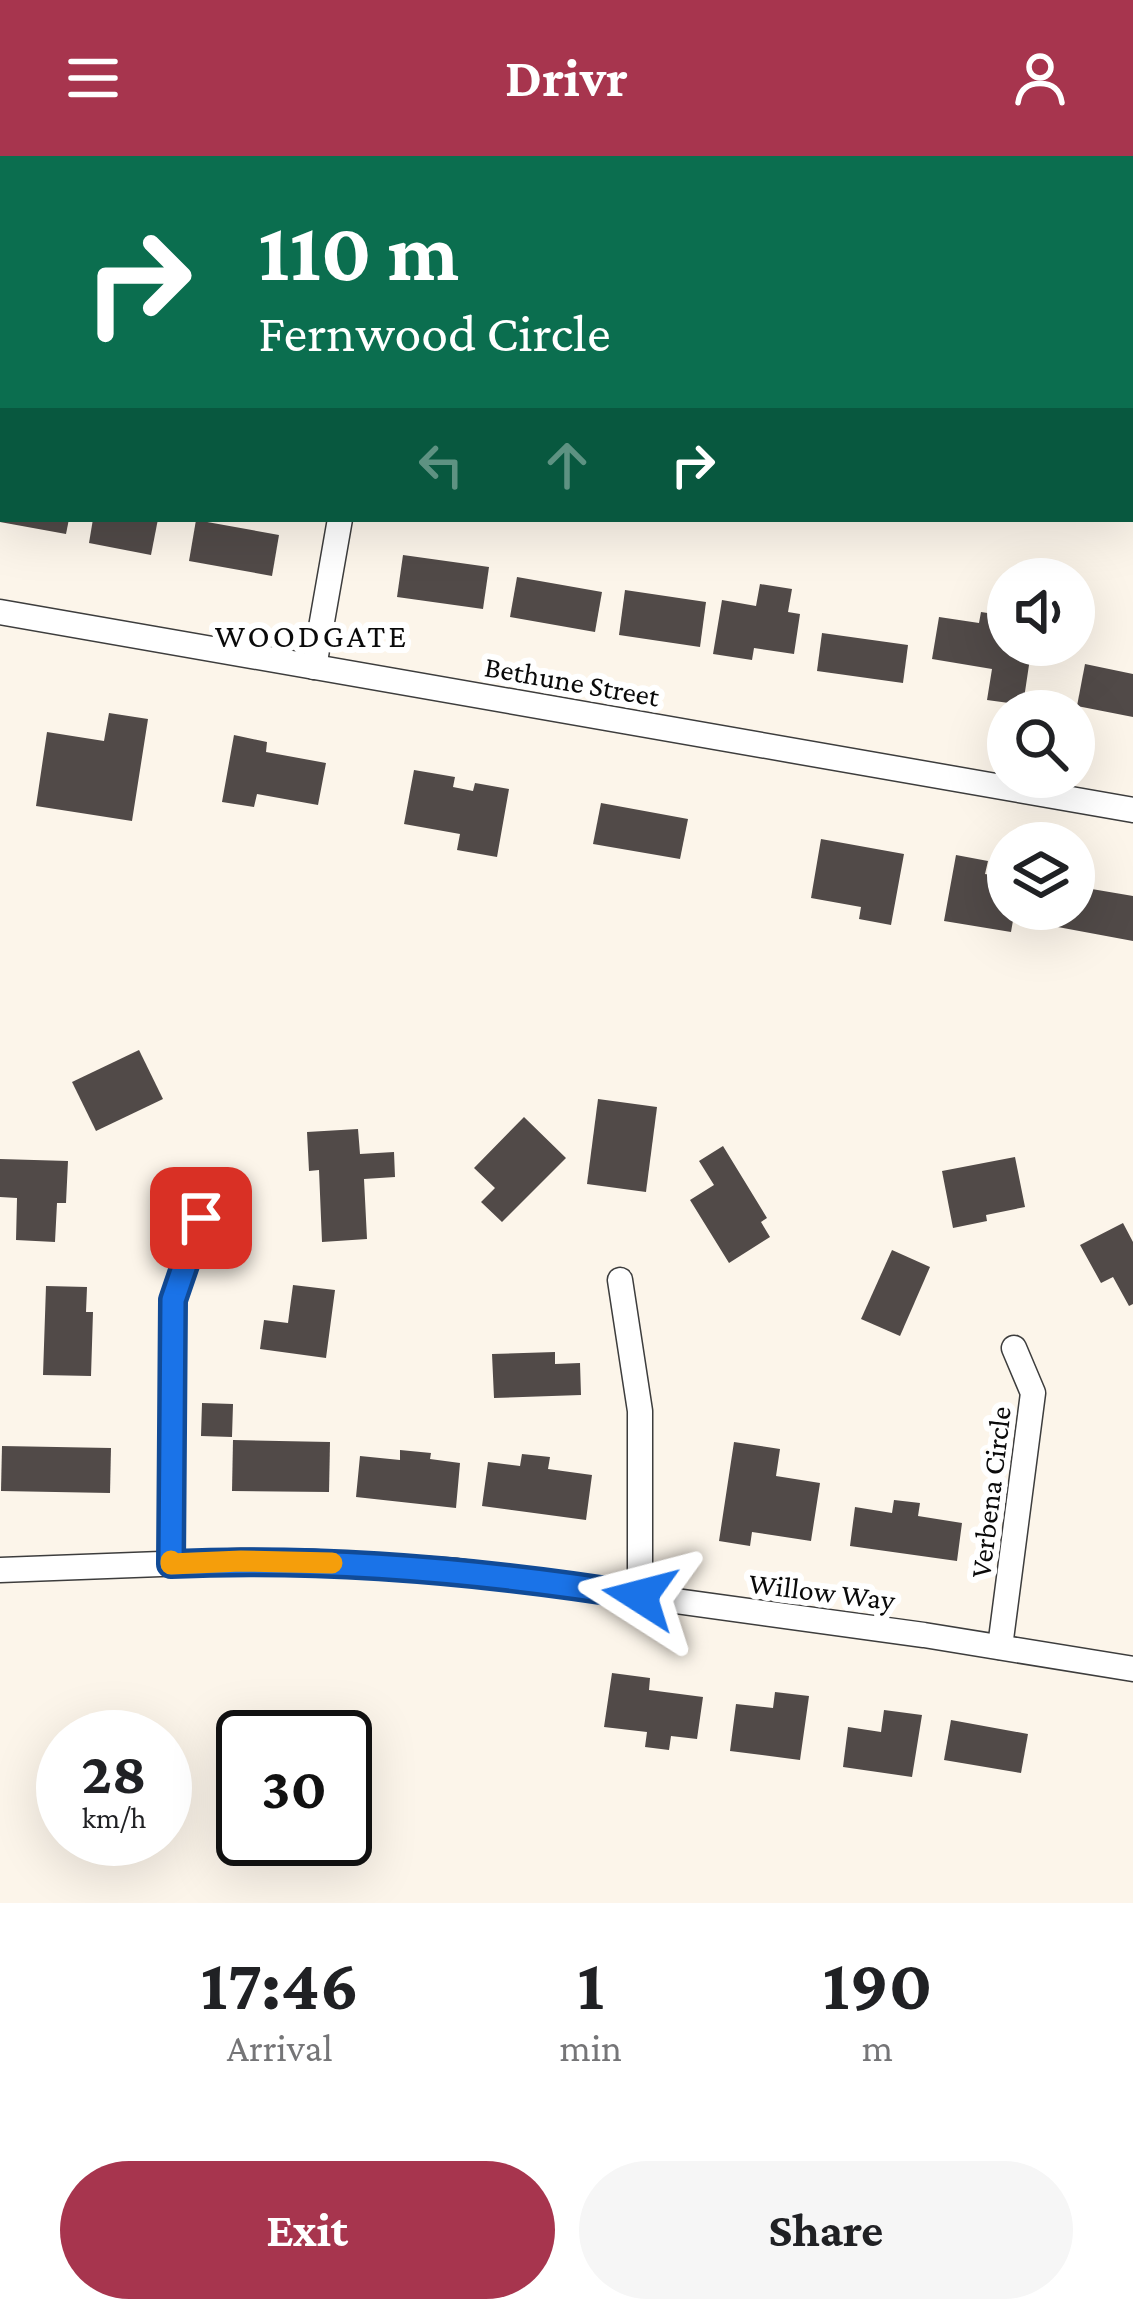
<!DOCTYPE html>
<html lang="en">
<head>
<meta charset="utf-8">
<style>
  body { margin:0; font-family:"Crimson Pro",serif; background:#f6f6f6; color:#202124; height:100vh; display:flex; flex-direction:column; font-size:45px; white-space:nowrap }
  * { box-sizing:border-box; margin:0 }
  p { font-size:39px; color:#757577 }
  .icon { flex:none; width:66px; height:66px; fill:none; stroke:currentColor; stroke-width:2; stroke-linecap:round; stroke-linejoin:round }
  .map { position:relative; height:1747px; overflow:hidden }
  .drawer { display:flex; flex-direction:column; background:#fff; flex:1 }
  .drawer>* { flex:none }
  .top-card { position:absolute; left:0px; top:0px; width:1134px; height:366px; box-shadow:0 12px 48px #0002; background:#0b6e4f; color:#fff; overflow:hidden }
  .controls { position:absolute; left:987px; top:402px; display:grid; gap:24px }
  .controls a { display:grid; place-items:center; width:108px; height:108px; border-radius:50%; background:#fff; box-shadow:0 12px 48px #0002; font-size:60px }
  .speed { position:absolute; left:36px; top:1554px; display:flex; gap:24px; font-size:60px; font-weight:700; text-align:center }
  .speed>* { display:grid; place-content:center; width:156px; height:156px; border-radius:50%; background:#fff; box-shadow:0 12px 48px #0002; line-height:1 }
  .speed small { font-size:30px; font-weight:400 }
  .speed .limit { border:6px solid #111; border-radius:18px; background:#fff; color:#111 }
  .pin { position:absolute; display:grid; place-items:center; width:102px; height:102px; color:#fff; margin:-51px; border-radius:24px; box-shadow:0 6px 18px #0006 }
  .me { position:absolute; width:132px; margin:-66px; rotate:279deg; stroke-linejoin:round; filter:drop-shadow(0 0 9px #0008) }
  .turn { display:flex; align-items:center; gap:42px; height:252px; padding:0 60px; font-size:54px }
  .turn .icon { width:156px; height:156px; stroke-width:2.5 }
  .turn b { display:block; font-size:84px; line-height:102px }
  .lanes { display:flex; align-items:center; height:114px; padding:0 60px; background:#0003; justify-content:center; gap:60px; direction:ltr }
  .lanes .off { opacity:.35 }
  .eta { display:flex; justify-content:space-evenly; align-items:center; height:204px; text-align:center }
  .eta b { font-size:72px; font-weight:700; line-height:84px }
  .primary-button { display:flex; gap:24px; margin-top:auto; padding:24px 60px }
  .primary-button a { flex:1; height:138px; border-radius:72px; background:#a7354e; color:#fff; font-size:48px; font-weight:700; line-height:138px; text-align:center }
  .primary-button a+a { background:#f6f6f6; color:#202124 }
  header { display:flex; justify-content:space-between; align-items:center; height:156px; padding:0 60px; background:#a7354e; color:#fff; font-size:54px; font-weight:700 }
  .map>svg:first-child { display:block }
</style>
</head>
<body>
<header><svg class="icon" aria-label="menu" viewBox="0 0 24 24"><path d="M4 6h16M4 12h16M4 18h16"/></svg>Drivr<svg class="icon" aria-label="person" viewBox="0 0 24 24"><circle cx="12" cy="8" r="4"/><path d="M4 21q1-7 8-7t8 7"/></svg></header>
<div class="map">
<svg width="1133" height="1747" viewBox="0 0 1133 1747">
  <rect width="100%" height="100%" fill="#fcf5ea"/>
  <!-- building -->
  <g fill="#514a48">
    <polygon points="0,363 69,363 66,378 0,366"/>
    <polygon points="93,363 158,363 151,399 89,387"/>
    <polygon points="196,364 279,379 272,420 189,405"/>
    <polygon points="403,399 489,411 483,453 397,441"/>
    <polygon points="517,421 602,436 595,476 510,461"/>
    <polygon points="760,428 792,433 788,456 800,458 794,498 754,492 752,504 713,498 722,444 756,450"/>
    <polygon points="625,434 706,446 700,491 619,479"/>
    <polygon points="981,456 1007,460 1005,473 1008,473 1008,489 1032,489 1023,549 987,544 992,513 932,503 939,461 979,467"/>
    <polygon points="822,477 908,489 903,527 817,515"/>
    <polygon points="1085,508 1133,518 1133,561 1077,550"/>
    <polygon points="109,557 148,563 132,665 36,650 47,576 104,585"/>
    <polygon points="234,579 267,586 266,596 326,607 318,649 257,638 254,651 222,646"/>
    <polygon points="414,614 455,621 453,631 473,635 475,627 509,633 497,701 457,694 460,678 404,668"/>
    <polygon points="601,647 688,663 680,703 593,688"/>
    <polygon points="821,683 904,698 891,769 859,763 861,751 811,742"/>
    <polygon points="956,699 988,705 985,718 1008,722 1008,753 1015,753 1011,776 944,765"/>
    <polygon points="1074,730 1133,740 1133,785 1047,769 1049,753 1074,753"/>
    <polygon points="139,894 163,943 96,975 72,926"/>
    <polygon points="598,943 657,951 646,1036 587,1028"/>
    <polygon points="524,961 566,1002 502,1066 481,1046 495,1032 474,1012"/>
    <polygon points="358,973 360,998 394,996 395,1021 364,1023 367,1083 322,1086 319,1014 309,1015 307,976"/>
    <polygon points="723,990 767,1062 761,1066 770,1081 729,1107 690,1044 714,1029 699,1005"/>
    <polygon points="1015,1001 1025,1051 986,1059 987,1065 953,1072 942,1015"/>
    <polygon points="0,1003 68,1005 66,1047 57,1047 55,1086 16,1084 17,1042 0,1041"/>
    <polygon points="1123,1067 1133,1086 1133,1148 1129,1150 1113,1121 1101,1127 1080,1089"/>
    <polygon points="892,1094 930,1111 900,1180 861,1163"/>
    <polygon points="293,1129 335,1134 326,1202 260,1193 264,1164 288,1167"/>
    <polygon points="46,1130 87,1131 86,1156 93,1156 91,1220 43,1219"/>
    <polygon points="555,1196 555,1208 580,1207 581,1239 494,1242 492,1198"/>
    <polygon points="202,1247 233,1248 232,1281 201,1280"/>
    <polygon points="233,1284 330,1286 329,1336 232,1335"/>
    <polygon points="734,1286 780,1293 776,1320 820,1327 811,1385 752,1376 750,1390 719,1385"/>
    <polygon points="2,1290 111,1292 110,1337 1,1335"/>
    <polygon points="400,1294 431,1297 430,1303 460,1307 456,1352 356,1341 360,1300 400,1304"/>
    <polygon points="522,1298 550,1301 548,1313 592,1319 586,1364 482,1350 488,1306 520,1310"/>
    <polygon points="894,1344 920,1347 918,1360 962,1367 957,1405 850,1390 855,1351 892,1357"/>
    <polygon points="612,1517 650,1522 649,1534 703,1541 697,1583 671,1580 669,1594 645,1591 647,1576 604,1571"/>
    <polygon points="775,1536 809,1540 800,1604 730,1595 736,1548 773,1552"/>
    <polygon points="884,1554 922,1559 912,1621 843,1611 848,1571 881,1576"/>
    <polygon points="951,1564 1028,1578 1021,1617 944,1604"/>
  </g>
  <g fill="none" stroke-linecap="round" stroke-linejoin="round">
    <!-- street casing -->
    <g stroke="#3d3d3d" stroke-width="27">
      <g id="street">
        <polyline points="0,58 3,58"/>
        <polyline points="1131,252 1133,252"/>
        <polyline points="0,456 1133,654"/>
        <polyline points="314,511 340,363"/>
        <polyline points="620,1124 640,1255 640,1440"/>
        <polyline points="171,1408 173,1144 201,1062"/>
        <polyline points="0,1414 241,1405 312,1406 457,1415 924,1479 1133,1513"/>
        <polyline points="1000,1491 1033,1237 1014,1192"/>
      </g>
    </g>
    <!-- street -->
    <use href="#street" stroke="#fff" stroke-width="24"/>
  </g>
  <g fill="none" stroke-linecap="round" stroke-linejoin="round">
    <!-- route casing -->
    <g stroke="#114b97" stroke-width="30">
      <path id="route" d="M201,1062l-28,82 -2,264c158,-7 313,7 469,32"/>
    </g>
    <!-- route -->
    <use href="#route" stroke="#1a73e8" stroke-width="21"/>
    <!-- slow -->
    <polyline stroke="#f59e0b" stroke-width="21" points="171,1405 171,1408 241,1405 332,1407"/>
  </g>
  <g text-anchor="middle" dominant-baseline="central" stroke-width="12" stroke-linejoin="round" paint-order="stroke">
    <!-- street labels -->
    <g font-size="30" fill="#0a0a0a" stroke="#fff">
      <text transform="translate(572 525) rotate(10)">Bethune Street</text>
      <text transform="translate(990 1336) rotate(-83)">Verbena Circle</text>
      <text transform="translate(822 1435) rotate(7)">Willow Way</text>
    </g>
    <!-- neighbourhood labels -->
    <g font-size="33" letter-spacing="3" fill="#0a0a0a" stroke="#fff">
      <text x="312" y="479">WOODGATE</text>
    </g>
  </g>
</svg>
<div class="controls">
<a><svg class="icon" aria-label="sound" viewBox="0 0 24 24"><path d="M4 9h4l5-4v14l-5-4H4zM17 9q2 3 0 6"/></svg></a>
<a><svg class="icon" aria-label="search" viewBox="0 0 24 24"><circle cx="10" cy="10" r="6"/><path d="M15 15l6 6"/></svg></a>
<a><svg class="icon" aria-label="layers" viewBox="0 0 24 24"><path d="M12 4l9 5-9 5-9-5zM3 14l9 5 9-5"/></svg></a>
</div>
<div class="speed"><div>28<small>km/h</small></div><div class="limit">30</div></div>
<div class="pin" style="left:201px;top:1062px;background:#d93025"><svg class="icon" aria-label="arrive" viewBox="0 0 24 24"><path d="M6 21V4h12l-3 4 3 4H6"/></svg></div>
<svg class="me" style="left:640px;top:1440px" viewBox="-20 -20 40 40"><path d="M0-17L14 15 0 8-14 15z" fill="#1a73e8" stroke="#fff" stroke-width="4"/></svg>
<div class="top-card">
<div class="turn"><svg class="icon" aria-label="right" viewBox="0 0 24 24"><path d="M7 20v-9h11M14 6l5 5-5 5"/></svg><div><b>110 m</b>Fernwood Circle</div></div>
<div class="lanes"><svg class="icon off" aria-label="left" viewBox="0 0 24 24"><path d="M17 20v-9H6M10 6l-5 5 5 5"/></svg><svg class="icon off" aria-label="ahead" viewBox="0 0 24 24"><path d="M12 20V5M6 11l6-6 6 6"/></svg><svg class="icon" aria-label="right" viewBox="0 0 24 24"><path d="M7 20v-9h11M14 6l5 5-5 5"/></svg></div>
</div>
</div>
<section class="drawer">
<div class="eta">
<div><b>17:46</b><p>Arrival</p></div>
<div><b>1</b><p>min</p></div>
<div><b>190</b><p>m</p></div>
</div>
<div class="primary-button"><a>Exit</a><a>Share</a></div>
</section>
</body>
</html>
